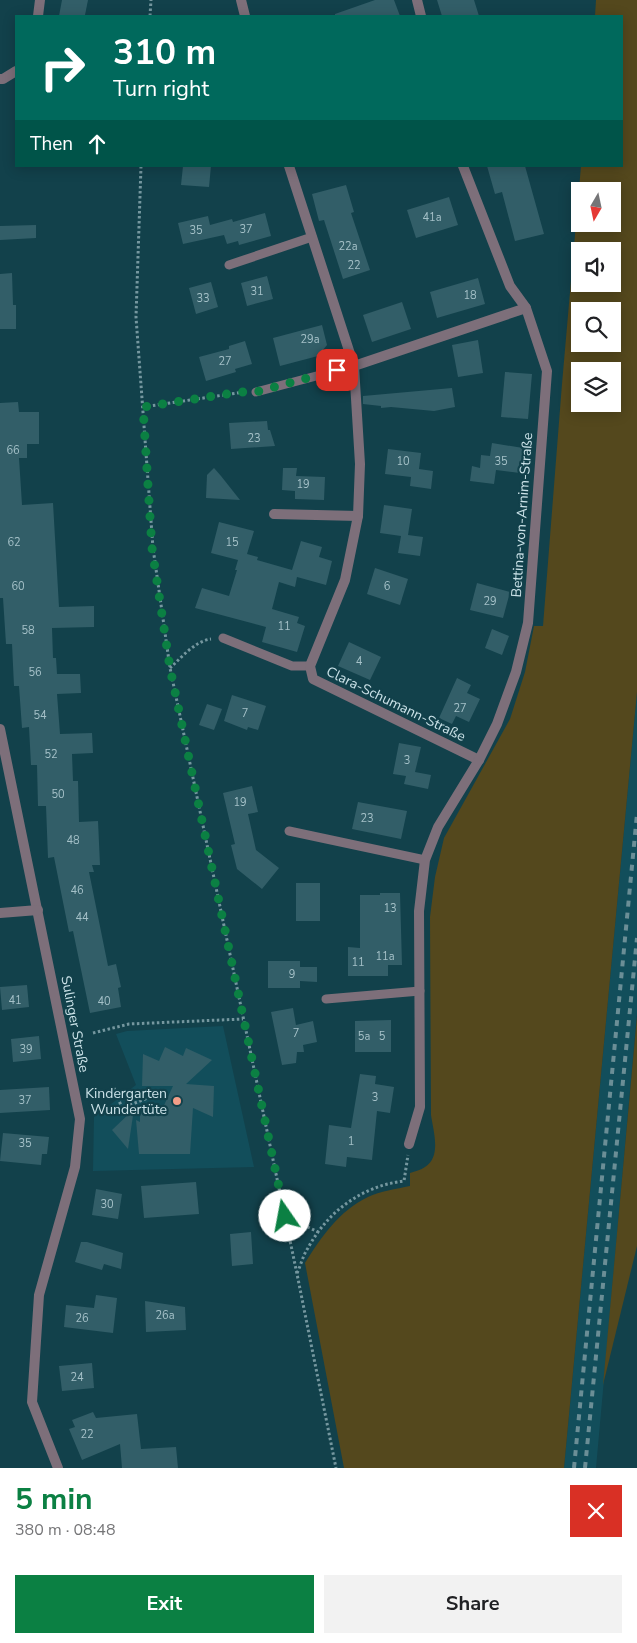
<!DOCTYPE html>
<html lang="en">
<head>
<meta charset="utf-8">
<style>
  body { margin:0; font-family:"Nunito Sans",sans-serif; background:#f2f2f2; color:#202124; height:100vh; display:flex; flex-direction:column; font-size:19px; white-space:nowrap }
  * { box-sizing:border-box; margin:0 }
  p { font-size:16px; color:#757577 }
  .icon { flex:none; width:28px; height:28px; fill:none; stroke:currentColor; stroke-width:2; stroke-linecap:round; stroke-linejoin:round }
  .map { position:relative; height:1468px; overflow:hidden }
  .details { display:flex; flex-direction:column; background:#fff; flex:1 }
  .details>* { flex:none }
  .guide { position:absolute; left:15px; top:15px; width:608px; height:152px; border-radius:0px; box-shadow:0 2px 12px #0003; background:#00695c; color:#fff; overflow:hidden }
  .needle { width:32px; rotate:189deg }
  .fabs { position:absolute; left:571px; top:182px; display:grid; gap:10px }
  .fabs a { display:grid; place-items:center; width:50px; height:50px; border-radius:0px; background:#fff; box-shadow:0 2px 12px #0003; font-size:25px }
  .pin { position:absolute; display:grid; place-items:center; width:42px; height:42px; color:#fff; margin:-21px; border-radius:10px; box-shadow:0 2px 8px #0006 }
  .me { position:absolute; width:55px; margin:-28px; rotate:348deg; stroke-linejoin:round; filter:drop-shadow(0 0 4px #0008) }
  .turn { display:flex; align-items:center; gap:18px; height:105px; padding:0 15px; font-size:22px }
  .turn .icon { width:65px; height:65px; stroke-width:2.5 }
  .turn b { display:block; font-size:35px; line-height:42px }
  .then { display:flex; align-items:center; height:48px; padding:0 15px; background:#0003; gap:10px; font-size:19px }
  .round { display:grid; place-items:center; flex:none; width:52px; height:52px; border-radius:0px; background:#f2f2f2 }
  .head { display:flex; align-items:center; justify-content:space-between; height:85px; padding:0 15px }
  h1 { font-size:30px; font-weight:700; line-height:38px; color:#0b8043 }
  .primary-button { display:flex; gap:10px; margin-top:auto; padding:10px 15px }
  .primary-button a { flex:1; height:58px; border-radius:0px; background:#0b8043; color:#fff; font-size:20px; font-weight:700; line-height:58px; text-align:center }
  .primary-button a+a { background:#f2f2f2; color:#202124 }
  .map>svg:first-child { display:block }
</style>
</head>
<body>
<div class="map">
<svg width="637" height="1468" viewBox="0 0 637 1468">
  <rect width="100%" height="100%" fill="#12414b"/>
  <!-- built -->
  <g fill="#124e5b">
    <polygon points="637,692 637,1013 596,1468 564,1468"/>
    <polygon points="223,1026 254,1167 93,1171 94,1117 136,1085 116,1034 127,1031"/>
  </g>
  <!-- green -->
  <g fill="#54481d" fill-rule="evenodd">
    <path d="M596,0h41v692l-73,776h-220l-39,-205c17,-27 34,-52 63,-66 12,-6 28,-8 42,-11v-13c5,-2 11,-3 15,-6 17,-10 8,-37 6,-52l-1,-198 5,-40 9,-39 66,-119 15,-47 9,-46h9l19,-242 19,-218h40v-150h-26zM580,191h32v33h-32zM612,251v33h-32v-33zM580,311h32v33h-32zM580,371h32v33h-32z"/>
    <polygon points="637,1016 637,1246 603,1385"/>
  </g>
  <!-- building -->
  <g fill="#325e68">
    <polygon points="62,0 88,0 85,15 59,16"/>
    <polygon points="375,0 394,0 400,16 335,16 335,14"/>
    <polygon points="437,0 474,0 479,16 442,16"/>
    <polygon points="183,166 211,166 209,187 181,185"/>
    <polygon points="487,166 525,166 544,234 515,241 502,192 495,194"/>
    <polygon points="346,185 354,212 351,213 370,270 343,279 324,220 319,221 312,194"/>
    <polygon points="449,197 458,225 416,238 407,210"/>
    <polygon points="265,213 271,236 239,245 238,241 227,244 224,235 183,244 178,223 208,216 210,225 232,219 233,222"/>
    <polygon points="36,225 36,238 0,240 0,226"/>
    <polygon points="12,273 13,305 16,305 16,329 0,329 0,274"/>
    <polygon points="267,276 273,299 247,306 241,283"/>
    <polygon points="478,278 485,304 437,318 430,292"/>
    <polygon points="211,282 218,307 196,314 189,288"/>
    <polygon points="402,302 411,329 372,342 363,315"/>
    <polygon points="322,325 327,345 318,356 280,366 273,338"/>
    <polygon points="478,340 483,373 458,377 452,345"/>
    <polygon points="245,341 252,364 235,369 236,372 206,381 199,357 229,349 229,346"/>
    <polygon points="505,372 532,374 528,419 501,417"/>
    <polygon points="452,388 455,407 434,411 391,407 381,408 381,406 363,404 363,396"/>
    <polygon points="18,402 19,412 39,412 39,444 27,444 27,458 19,458 22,505 53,503 59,607 94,606 94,627 52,628 53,658 56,658 57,674 80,674 81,693 57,694 60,734 92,733 93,753 72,754 73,781 78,781 79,822 98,821 100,865 92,865 94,872 89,872 108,966 116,964 121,987 118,988 121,1007 90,1013 73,931 69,932 54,857 48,858 46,806 38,806 37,765 31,765 29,727 22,728 19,686 14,686 12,644 6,644 3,598 0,598 0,403"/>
    <polygon points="267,421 268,430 270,430 275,446 231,449 229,423"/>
    <polygon points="492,443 523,448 520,473 496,470 494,484 470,481 472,466 480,468 481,455 490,456"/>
    <polygon points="388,449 421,453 419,469 433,471 431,489 410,486 411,477 385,474"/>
    <polygon points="214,468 221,476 240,500 206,498 207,475"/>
    <polygon points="283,468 297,468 296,476 325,477 324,500 295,499 295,491 282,490"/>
    <polygon points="384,505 412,509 408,535 423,537 420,556 398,553 401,536 380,533"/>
    <polygon points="219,522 254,531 247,554 258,557 257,560 292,570 301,541 322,547 319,557 332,561 326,585 297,577 295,587 279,582 272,609 299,617 297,623 305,626 297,652 262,642 266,627 195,608 202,588 229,596 237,570 235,570 238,560 211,553"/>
    <polygon points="375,568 408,579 400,605 367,594"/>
    <polygon points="477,583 510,592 503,618 470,610"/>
    <polygon points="492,629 509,636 502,655 485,648"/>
    <polygon points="349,642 381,657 370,680 338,666"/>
    <polygon points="457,678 471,685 467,693 480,699 469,722 456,716 452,724 439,718"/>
    <polygon points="232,695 266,706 258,730 248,727 247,730 224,721"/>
    <polygon points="207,704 222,709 214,730 199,725"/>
    <polygon points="399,743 421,747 415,772 431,775 428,789 404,784 406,776 393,774"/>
    <polygon points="252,786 258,812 248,814 256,850 279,868 262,889 237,869 231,845 235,844 223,793"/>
    <polygon points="358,802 407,811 401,839 352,829"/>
    <rect x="296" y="883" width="24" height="38"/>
    <polygon points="380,893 400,893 402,965 388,965 388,976 348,976 348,947 360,948 360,895 380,895"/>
    <polygon points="268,961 300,961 300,967 317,967 317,982 300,981 300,988 268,988"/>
    <polygon points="27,985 29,1007 2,1010 0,987"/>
    <polygon points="293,1008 296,1025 313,1021 317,1042 303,1045 304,1052 297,1052 296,1063 282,1065 271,1012"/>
    <polygon points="391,1020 391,1052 355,1052 355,1021"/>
    <polygon points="39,1036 41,1059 13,1062 11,1039"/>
    <polygon points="165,1047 183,1056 186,1048 212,1060 186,1084 214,1086 213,1117 193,1108 190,1154 139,1154 136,1120 140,1122 140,1112 159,1116 173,1086 142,1086 143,1054 159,1061"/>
    <polygon points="360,1074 376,1076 375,1084 394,1087 390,1113 377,1111 372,1160 347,1157 346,1167 325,1164 329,1125 351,1128"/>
    <polygon points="49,1087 50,1110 0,1113 0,1090"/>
    <polygon points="134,1109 128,1149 112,1130"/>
    <polygon points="3,1133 49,1137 47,1154 42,1154 41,1165 0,1161"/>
    <polygon points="196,1182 199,1214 144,1218 141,1186"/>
    <polygon points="96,1189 122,1194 118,1219 92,1215"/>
    <polygon points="251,1232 253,1264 232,1266 230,1234"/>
    <polygon points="81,1242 87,1242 123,1253 121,1269 104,1264 102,1270 75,1262"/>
    <polygon points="96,1295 117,1298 113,1333 64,1327 66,1305 94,1308"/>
    <polygon points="145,1301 185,1307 186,1330 146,1332"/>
    <polygon points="92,1363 94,1388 62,1391 59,1366"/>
    <polygon points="93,1412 96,1418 137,1414 141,1449 176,1447 178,1468 122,1468 120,1444 82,1460 69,1429 75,1427 72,1420"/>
  </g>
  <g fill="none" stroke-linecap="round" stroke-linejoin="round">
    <!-- path -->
    <g stroke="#75979f" stroke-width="3" stroke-dasharray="2.5 2.5" stroke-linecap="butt">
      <polyline points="150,16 151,0"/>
      <polyline points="141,166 136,317 153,548 170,668 297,1274 336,1468"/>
      <polyline points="143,407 244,392"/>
      <path d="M170,668c12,-11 25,-27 41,-29"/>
      <polyline points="93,1033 129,1024 243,1019"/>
      <polyline points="114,1088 122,1108 166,1091"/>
      <polyline points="285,1216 318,1232"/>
      <path d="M297,1273c4,-8 6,-18 11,-25 20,-37 54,-62 96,-67l4,-26"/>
    </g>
    <!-- lane -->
    <g stroke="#7d6f7a" stroke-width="9">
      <polyline points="229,265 312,237"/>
      <polyline points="256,392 354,366"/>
      <polyline points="223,638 292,666 310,666"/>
      <polyline points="289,831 425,860"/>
      <polyline points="326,999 420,991"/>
    </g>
    <!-- street -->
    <g stroke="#7d6f7a" stroke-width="10">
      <polyline points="241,0 245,16"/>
      <polyline points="417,0 421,16"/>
      <polyline points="38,16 40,0"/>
      <polyline points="0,79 3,79 16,71"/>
      <polyline points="289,166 354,366 360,464 358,516 345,580 310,666 313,679 479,760"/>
      <polyline points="354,366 526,308"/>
      <polyline points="274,514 358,516"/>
      <polyline points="0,729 80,1119 75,1167 39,1295 32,1402 58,1468"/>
      <polyline points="0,913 38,910"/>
      <polyline points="409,1144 420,1107 419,911 425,860 438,827 479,760 497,724 516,672 528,623 547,371 526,308 510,286 463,166"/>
    </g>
    <!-- rail -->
    <g stroke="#6b8e96" stroke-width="4" stroke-dasharray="6 6" stroke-linecap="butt">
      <polyline points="574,1468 637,814"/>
      <polyline points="585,1468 637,938"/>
    </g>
  </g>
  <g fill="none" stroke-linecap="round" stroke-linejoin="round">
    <!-- route -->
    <polyline stroke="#0b8043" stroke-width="9" stroke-dasharray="0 16.2" points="285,1216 170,668 152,548 143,407 240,392 256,392 337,370"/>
  </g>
  <!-- markers -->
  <circle fill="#f49e88" stroke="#12414b" stroke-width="2" cx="177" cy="1101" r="5"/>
  <g text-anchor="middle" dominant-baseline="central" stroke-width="4.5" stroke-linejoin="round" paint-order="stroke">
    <!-- number labels -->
    <g font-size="11" fill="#a5c1c8">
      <text x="432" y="217">41a</text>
      <text x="246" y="229">37</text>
      <text x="196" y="230">35</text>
      <text x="348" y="246">22a</text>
      <text x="354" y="265">22</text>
      <text x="257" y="291">31</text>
      <text x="470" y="295">18</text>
      <text x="203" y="298">33</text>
      <text x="310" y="339">29a</text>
      <text x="225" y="361">27</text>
      <text x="254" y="438">23</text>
      <text x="13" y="450">66</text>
      <text x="403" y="461">10</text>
      <text x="501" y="461">35</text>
      <text x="303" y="484">19</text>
      <text x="14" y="542">62</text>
      <text x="232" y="542">15</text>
      <text x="18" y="586">60</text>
      <text x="387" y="586">6</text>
      <text x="490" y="601">29</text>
      <text x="284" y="626">11</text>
      <text x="28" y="630">58</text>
      <text x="359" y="661">4</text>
      <text x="35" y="672">56</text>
      <text x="460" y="708">27</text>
      <text x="245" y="713">7</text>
      <text x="40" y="715">54</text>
      <text x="51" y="754">52</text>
      <text x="407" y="760">3</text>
      <text x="58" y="794">50</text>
      <text x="240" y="802">19</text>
      <text x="367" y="818">23</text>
      <text x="73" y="840">48</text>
      <text x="77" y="890">46</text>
      <text x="390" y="908">13</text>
      <text x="82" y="917">44</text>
      <text x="385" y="956">11a</text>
      <text x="358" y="962">11</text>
      <text x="292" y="974">9</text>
      <text x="15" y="1000">41</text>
      <text x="104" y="1001">40</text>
      <text x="296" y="1033">7</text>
      <text x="364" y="1036">5a</text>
      <text x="382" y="1036">5</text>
      <text x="26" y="1049">39</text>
      <text x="375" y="1097">3</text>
      <text x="25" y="1100">37</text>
      <text x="351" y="1141">1</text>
      <text x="25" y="1143">35</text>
      <text x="107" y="1204">30</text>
      <text x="165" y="1315">26a</text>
      <text x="82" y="1318">26</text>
      <text x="77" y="1377">24</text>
      <text x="87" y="1434">22</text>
    </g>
    <!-- street labels -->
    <g font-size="14" fill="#cbe2e8" stroke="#12414b">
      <text transform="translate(522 515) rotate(-86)">Bettina-von-Arnim-Straße</text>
      <text transform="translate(396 704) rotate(26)">Clara-Schumann-Straße</text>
      <text transform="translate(75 1024) rotate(79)">Sulinger Straße</text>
    </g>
    <!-- poi labels -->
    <g font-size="14" fill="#cbe2e8" stroke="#12414b" text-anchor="end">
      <text x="167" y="1093">Kindergarten<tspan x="167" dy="16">Wundertüte</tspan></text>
    </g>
  </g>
</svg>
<div class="fabs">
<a><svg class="needle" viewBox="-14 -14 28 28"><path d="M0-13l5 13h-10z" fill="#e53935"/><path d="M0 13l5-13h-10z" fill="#757577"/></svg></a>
<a><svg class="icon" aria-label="sound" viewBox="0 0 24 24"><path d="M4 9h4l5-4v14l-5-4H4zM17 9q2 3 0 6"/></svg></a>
<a><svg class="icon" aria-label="search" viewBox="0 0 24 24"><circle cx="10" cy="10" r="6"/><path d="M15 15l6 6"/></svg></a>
<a><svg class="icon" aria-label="layers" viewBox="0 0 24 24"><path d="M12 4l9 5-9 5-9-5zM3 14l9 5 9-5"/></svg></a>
</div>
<div class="pin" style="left:337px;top:370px;background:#d93025"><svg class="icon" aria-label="arrive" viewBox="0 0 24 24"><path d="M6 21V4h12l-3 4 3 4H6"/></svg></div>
<svg class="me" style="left:285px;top:1216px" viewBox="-20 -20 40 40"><circle r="19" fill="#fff"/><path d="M0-13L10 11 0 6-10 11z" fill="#0b8043"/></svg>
<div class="guide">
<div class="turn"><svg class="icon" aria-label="right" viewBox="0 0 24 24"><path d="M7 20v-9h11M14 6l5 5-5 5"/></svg><div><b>310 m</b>Turn right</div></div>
<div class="then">Then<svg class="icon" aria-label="ahead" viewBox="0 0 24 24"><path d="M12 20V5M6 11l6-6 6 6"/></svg></div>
</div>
</div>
<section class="details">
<div class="head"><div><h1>5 min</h1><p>380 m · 08:48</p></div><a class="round" style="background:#d93025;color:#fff"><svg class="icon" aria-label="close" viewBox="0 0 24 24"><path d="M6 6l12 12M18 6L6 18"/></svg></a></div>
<div class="primary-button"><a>Exit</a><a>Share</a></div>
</section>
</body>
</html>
